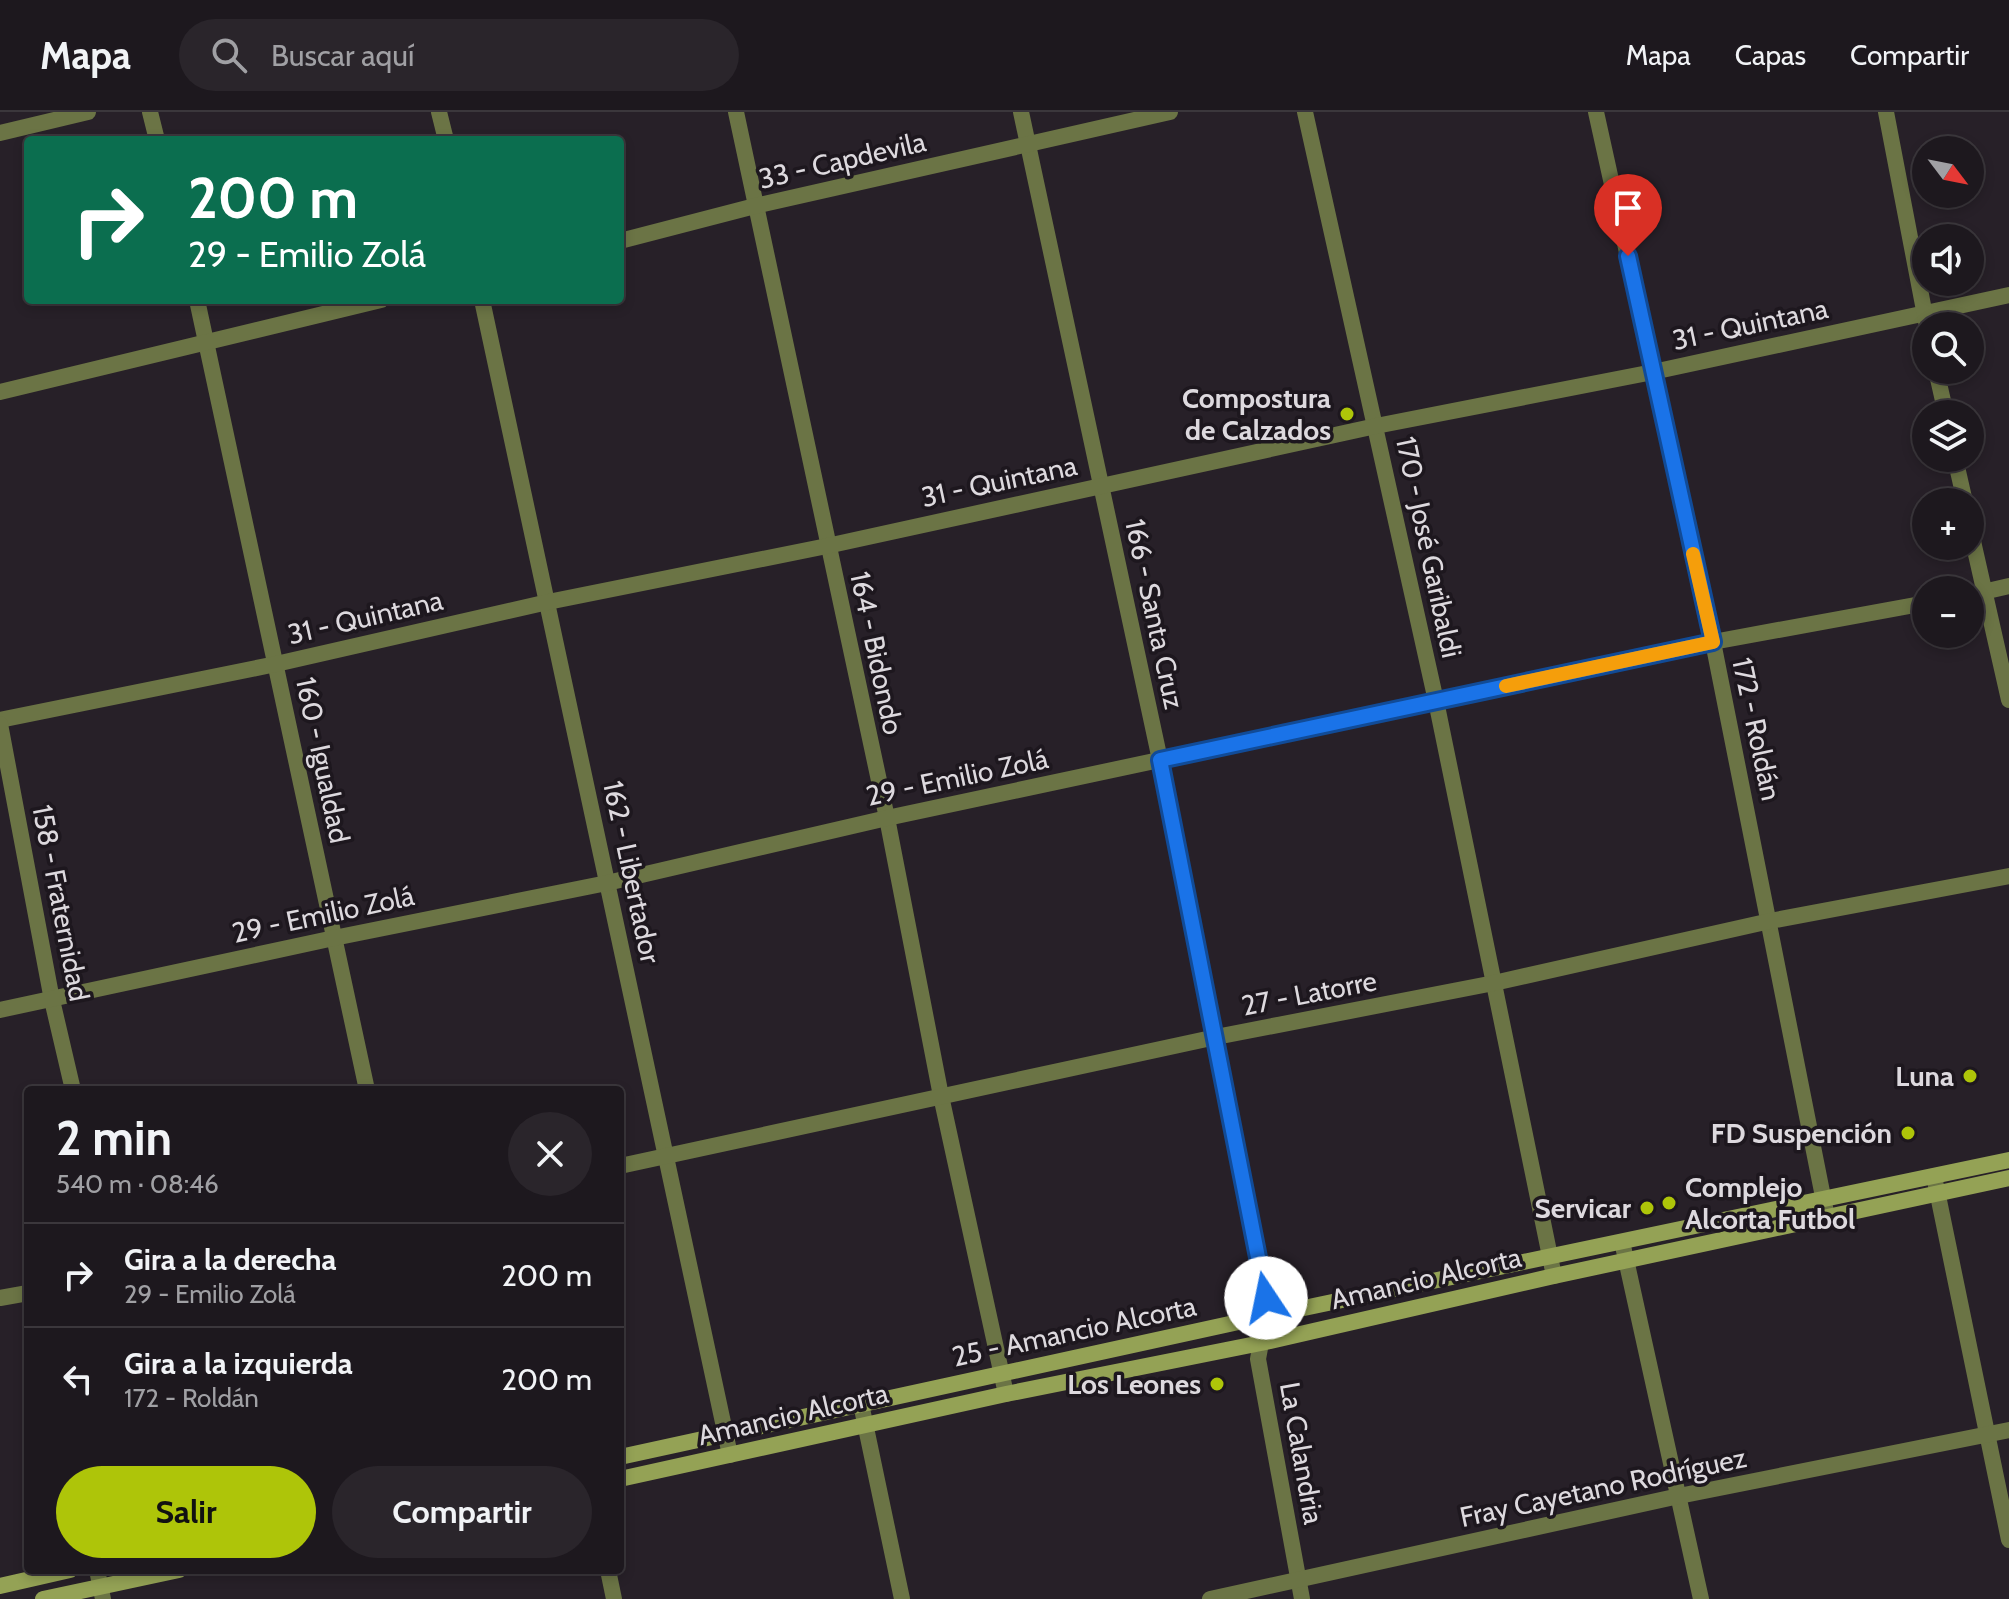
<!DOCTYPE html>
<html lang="es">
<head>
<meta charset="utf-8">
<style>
  body { margin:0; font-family:Cabin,sans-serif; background:#2a252b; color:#f1f3f6; height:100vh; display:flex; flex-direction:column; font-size:30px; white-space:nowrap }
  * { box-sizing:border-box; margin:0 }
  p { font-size:26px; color:#a0a0a4 }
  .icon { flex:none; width:44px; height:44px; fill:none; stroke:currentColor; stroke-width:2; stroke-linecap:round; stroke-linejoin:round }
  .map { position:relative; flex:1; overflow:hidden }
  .panel { position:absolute; left:24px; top:974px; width:600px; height:488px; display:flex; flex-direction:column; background:#1d181e; border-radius:8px; box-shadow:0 4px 12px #0003,0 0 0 2px #3b373c }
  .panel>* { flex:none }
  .top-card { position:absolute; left:24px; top:24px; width:600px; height:168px; border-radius:8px; box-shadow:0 4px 12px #0003,0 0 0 2px #3b373c; background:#0b6e4f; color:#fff; overflow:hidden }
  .needle { width:52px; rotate:122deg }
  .buttons { position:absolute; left:1912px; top:24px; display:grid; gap:16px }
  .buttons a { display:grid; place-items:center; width:72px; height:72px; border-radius:50%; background:#1d181e; box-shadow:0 4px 12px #0003,0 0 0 2px #3b373c; font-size:40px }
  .pin { position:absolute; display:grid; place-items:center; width:68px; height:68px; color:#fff; margin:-82px -34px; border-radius:50% 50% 50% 0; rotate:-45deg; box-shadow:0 0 8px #0007 }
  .pin .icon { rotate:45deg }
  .me { position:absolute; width:88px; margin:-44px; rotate:349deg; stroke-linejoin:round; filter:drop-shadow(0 0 6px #0008) }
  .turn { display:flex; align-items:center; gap:28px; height:168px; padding:0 32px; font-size:36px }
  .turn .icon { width:104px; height:104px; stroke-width:2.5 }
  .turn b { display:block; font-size:56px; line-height:68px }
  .round { display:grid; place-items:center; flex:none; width:84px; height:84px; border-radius:42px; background:#2a252b }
  .overview { display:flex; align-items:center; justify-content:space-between; height:136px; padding:0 32px }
  h1 { font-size:48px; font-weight:700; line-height:60px }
  .primary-button { display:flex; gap:16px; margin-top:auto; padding:16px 32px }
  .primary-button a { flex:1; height:92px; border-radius:48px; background:#aec509; color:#111; font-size:32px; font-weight:700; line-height:92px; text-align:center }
  .primary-button a+a { background:#2a252b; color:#f1f3f6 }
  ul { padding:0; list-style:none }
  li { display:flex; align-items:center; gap:24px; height:104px; padding:0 32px; border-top:2px solid #3b373c }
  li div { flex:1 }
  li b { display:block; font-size:30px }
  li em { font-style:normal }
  header { display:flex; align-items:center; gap:48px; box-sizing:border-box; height:112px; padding:0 40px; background:#1d181e; border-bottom:2px solid #3b373c }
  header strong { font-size:38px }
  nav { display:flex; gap:44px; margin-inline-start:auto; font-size:28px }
  .search { width:560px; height:72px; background:#2a252b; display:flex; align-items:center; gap:20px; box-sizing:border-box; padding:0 28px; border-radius:44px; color:#a0a0a4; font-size:30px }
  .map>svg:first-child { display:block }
</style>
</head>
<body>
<header>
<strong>Mapa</strong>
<div class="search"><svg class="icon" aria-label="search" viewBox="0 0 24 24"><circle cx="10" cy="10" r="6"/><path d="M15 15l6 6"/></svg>Buscar aquí</div>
<nav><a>Mapa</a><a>Capas</a><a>Compartir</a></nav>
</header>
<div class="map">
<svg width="2009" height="1487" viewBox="0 0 2009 1487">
  <rect width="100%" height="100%" fill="#272028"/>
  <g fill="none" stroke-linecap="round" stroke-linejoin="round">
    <!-- minor -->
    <g stroke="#6b7445" stroke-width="16">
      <polyline points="150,0 157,28"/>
      <polyline points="439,0 446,28"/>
      <polyline points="736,0 887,706 941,984 1006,1282"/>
      <polyline points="1021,0 1160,648 1266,1186 1266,1204 1258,1247 1302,1487"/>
      <polyline points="1305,0 1436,589 1554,1164"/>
      <polyline points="1596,0 1713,530 1827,1105"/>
      <polyline points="0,21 88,0"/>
      <polyline points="620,129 755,94 1170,0"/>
      <polyline points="197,188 367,978"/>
      <polyline points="482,188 730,1343"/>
      <polyline points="0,280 381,188"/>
      <polyline points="1970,483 2009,474"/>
      <polyline points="0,608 276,552 548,490 827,434 1376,314 1653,260 2009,183"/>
      <polyline points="0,612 52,888 73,978"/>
      <polyline points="0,898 334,826 607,771 887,706 1713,530 1926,491"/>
      <polyline points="620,1054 1216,925 1494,871 1770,809 2009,764"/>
      <polyline points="1935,1069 2009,1428"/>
      <polyline points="1623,1134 1701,1487"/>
      <polyline points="0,1186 28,1181"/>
      <polyline points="861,1292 902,1487"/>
      <polyline points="97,1458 103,1487"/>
      <polyline points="608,1458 614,1487"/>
      <polyline points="1210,1487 1679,1384 2009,1318"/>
    </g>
    <!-- tertiary -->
    <g stroke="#6b7445" stroke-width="16">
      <polyline points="1886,0 1927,214"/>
      <polyline points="1936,258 1946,302"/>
      <polyline points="1955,346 1965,390"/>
      <polyline points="1970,416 2009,588"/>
    </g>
    <!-- secondary -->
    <g stroke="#94a255" stroke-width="16">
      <polyline points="620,1345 1266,1204 2009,1048"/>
      <polyline points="620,1367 1006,1282 1261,1231 1554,1164 2009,1066"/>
      <polyline points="0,1474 70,1458"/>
      <polyline points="43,1487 179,1458"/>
    </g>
  </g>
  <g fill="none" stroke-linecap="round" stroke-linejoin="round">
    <!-- route casing -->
    <g stroke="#114b97" stroke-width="20">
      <polyline id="route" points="1266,1186 1160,648 1713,530 1628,144"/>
    </g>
    <!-- route -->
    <use href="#route" stroke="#1a73e8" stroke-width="14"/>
    <!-- slow -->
    <polyline stroke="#f59e0b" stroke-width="14" points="1506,574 1713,530 1693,442"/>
  </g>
  <!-- markers -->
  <g fill="#aec509" stroke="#1d171e" stroke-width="3">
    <circle cx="1347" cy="302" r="8"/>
    <circle cx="1970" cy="964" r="8"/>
    <circle cx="1908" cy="1021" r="8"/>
    <circle cx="1669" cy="1091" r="8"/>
    <circle cx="1647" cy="1096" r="8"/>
    <circle cx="1217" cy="1272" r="8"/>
  </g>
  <g text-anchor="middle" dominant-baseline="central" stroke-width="7" stroke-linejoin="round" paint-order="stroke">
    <!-- street labels -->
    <g font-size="28" fill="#ddd9de" stroke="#1d171e">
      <text transform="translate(842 48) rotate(-13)">33 - Capdevila</text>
      <text transform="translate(1750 212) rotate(-12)">31 - Quintana</text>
      <text transform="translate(999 369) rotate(-12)">31 - Quintana</text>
      <text transform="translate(1429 435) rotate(78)">170 - José Garibaldi</text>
      <text transform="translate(1155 502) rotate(78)">166 - Santa Cruz</text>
      <text transform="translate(365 505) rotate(-13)">31 - Quintana</text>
      <text transform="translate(877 541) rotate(78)">164 - Bidondo</text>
      <text transform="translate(1757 617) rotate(78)">172 - Roldán</text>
      <text transform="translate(323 648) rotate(78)">160 - Igualdad</text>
      <text transform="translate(957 665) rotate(-12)">29 - Emilio Zolá</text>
      <text transform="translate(632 760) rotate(78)">162 - Libertador</text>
      <text transform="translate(61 791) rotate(79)">158 - Fraternidad</text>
      <text transform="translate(323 802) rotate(-12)">29 - Emilio Zolá</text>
      <text transform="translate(1309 881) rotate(-11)">27 - Latorre</text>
      <text transform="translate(1426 1166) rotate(-13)">Amancio Alcorta</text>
      <text transform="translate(1074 1219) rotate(-12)">25 - Amancio Alcorta</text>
      <text transform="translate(793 1302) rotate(-13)">Amancio Alcorta</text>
      <text transform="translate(1302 1341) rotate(80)">La Calandria</text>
      <text transform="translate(1603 1375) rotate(-12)">Fray Cayetano Rodríguez</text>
    </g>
    <!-- poi labels -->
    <g font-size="28" font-weight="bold" fill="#ddd9de" stroke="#1d171e" text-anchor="end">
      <text x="1331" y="286">Compostura<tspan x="1331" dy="32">de Calzados</tspan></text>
      <text x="1954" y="964">Luna</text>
      <text x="1892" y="1021">FD Suspención</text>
      <text x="1685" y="1075" text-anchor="start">Complejo<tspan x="1685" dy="32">Alcorta Futbol</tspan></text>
      <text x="1631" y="1096">Servicar</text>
      <text x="1201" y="1272">Los Leones</text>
    </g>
  </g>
</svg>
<div class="buttons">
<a><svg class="needle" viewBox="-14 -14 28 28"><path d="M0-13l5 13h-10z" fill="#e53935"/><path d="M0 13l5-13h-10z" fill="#a0a0a4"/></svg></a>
<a><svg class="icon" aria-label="sound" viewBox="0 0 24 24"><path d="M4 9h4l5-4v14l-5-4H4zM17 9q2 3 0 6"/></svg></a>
<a><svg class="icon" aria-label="search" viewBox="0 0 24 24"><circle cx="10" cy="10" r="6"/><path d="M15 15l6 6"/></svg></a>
<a><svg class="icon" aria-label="layers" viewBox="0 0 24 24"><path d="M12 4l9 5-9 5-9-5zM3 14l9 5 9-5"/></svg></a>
<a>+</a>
<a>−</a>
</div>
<div class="pin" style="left:1628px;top:144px;background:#d93025"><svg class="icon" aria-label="arrive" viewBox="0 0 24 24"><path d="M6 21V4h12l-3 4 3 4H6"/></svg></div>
<svg class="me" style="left:1266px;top:1186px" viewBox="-20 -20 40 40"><circle r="19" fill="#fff"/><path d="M0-13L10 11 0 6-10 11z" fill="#1a73e8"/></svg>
<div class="top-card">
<div class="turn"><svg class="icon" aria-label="right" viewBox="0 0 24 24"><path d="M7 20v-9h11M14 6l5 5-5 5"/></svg><div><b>200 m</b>29 - Emilio Zolá</div></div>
</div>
<section class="panel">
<div class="overview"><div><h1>2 min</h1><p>540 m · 08:46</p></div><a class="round"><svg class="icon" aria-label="close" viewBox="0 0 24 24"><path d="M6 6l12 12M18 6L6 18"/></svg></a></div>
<ul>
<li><svg class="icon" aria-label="right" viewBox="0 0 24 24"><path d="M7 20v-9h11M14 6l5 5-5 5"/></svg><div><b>Gira a la derecha</b><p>29 - Emilio Zolá</p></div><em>200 m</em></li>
<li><svg class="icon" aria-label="left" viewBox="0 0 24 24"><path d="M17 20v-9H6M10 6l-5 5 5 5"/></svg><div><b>Gira a la izquierda</b><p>172 - Roldán</p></div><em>200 m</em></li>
</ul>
<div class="primary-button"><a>Salir</a><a>Compartir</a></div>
</section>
</div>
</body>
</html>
